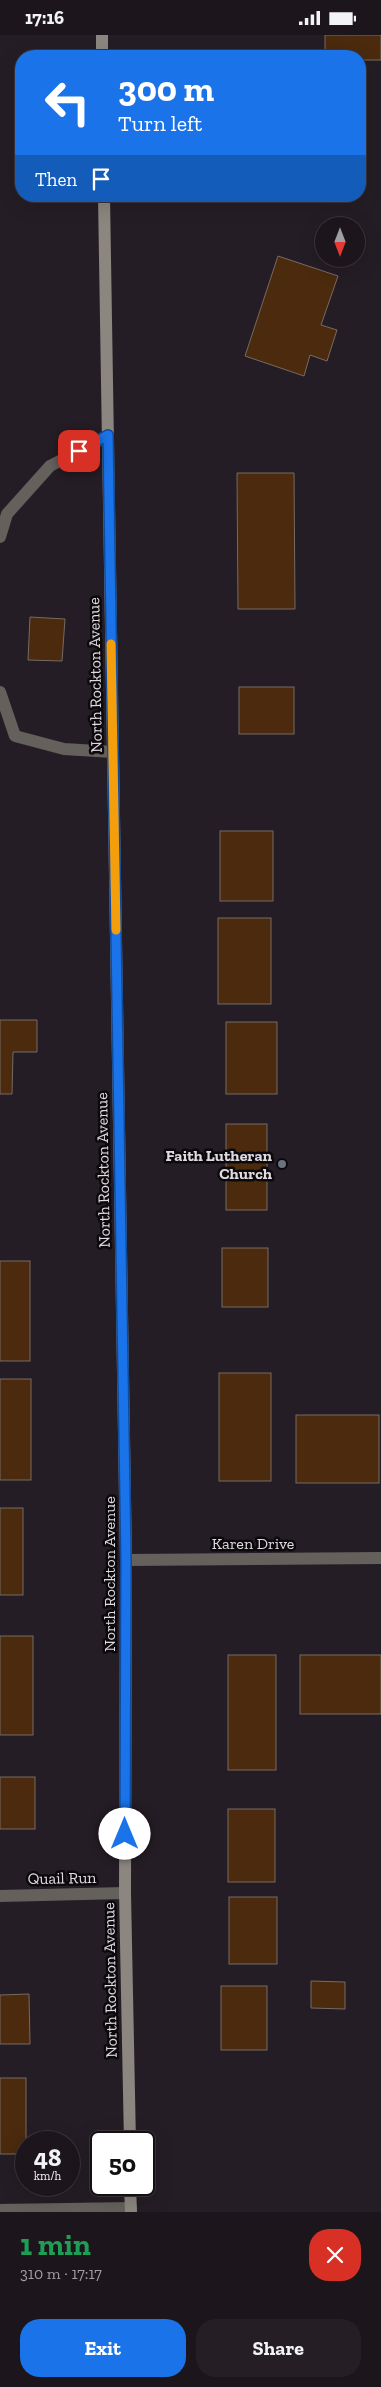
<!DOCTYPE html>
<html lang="en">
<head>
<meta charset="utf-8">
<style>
  body { margin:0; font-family:"Zilla Slab",serif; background:#251f25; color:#f1f3f6; height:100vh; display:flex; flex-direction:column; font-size:19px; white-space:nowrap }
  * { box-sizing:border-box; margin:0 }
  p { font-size:16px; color:#a09fa3 }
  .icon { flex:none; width:28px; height:28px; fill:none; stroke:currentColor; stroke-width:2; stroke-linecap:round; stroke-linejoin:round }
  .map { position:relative; height:2177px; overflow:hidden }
  .details { display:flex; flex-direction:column; background:#1c161c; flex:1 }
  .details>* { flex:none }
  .hud { position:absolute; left:15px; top:15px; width:351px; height:152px; border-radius:20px; box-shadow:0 5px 20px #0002,0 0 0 1px #3a353b; background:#1a73e8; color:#fff; overflow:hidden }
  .needle { width:32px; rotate:180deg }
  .controls { position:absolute; left:315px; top:182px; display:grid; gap:10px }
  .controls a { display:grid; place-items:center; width:50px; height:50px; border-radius:50%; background:#1c161c; box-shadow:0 5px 20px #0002,0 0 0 1px #3a353b; font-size:25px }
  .speed { position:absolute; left:15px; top:2096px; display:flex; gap:10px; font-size:25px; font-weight:700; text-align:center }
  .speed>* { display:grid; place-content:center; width:65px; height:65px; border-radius:50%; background:#1c161c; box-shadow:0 5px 20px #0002,0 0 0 1px #3a353b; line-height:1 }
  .speed small { font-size:12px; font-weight:400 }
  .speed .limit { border:2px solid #111; border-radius:8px; background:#fff; color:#111 }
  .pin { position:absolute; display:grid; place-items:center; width:42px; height:42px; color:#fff; margin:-21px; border-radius:10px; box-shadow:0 2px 8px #0006 }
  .me { position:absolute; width:55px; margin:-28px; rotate:0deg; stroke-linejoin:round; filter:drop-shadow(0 0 4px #0008) }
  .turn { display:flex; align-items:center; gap:18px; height:105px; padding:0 20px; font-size:22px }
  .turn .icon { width:65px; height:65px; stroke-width:2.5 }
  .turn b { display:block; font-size:35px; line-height:42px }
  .then { display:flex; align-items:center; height:48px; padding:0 20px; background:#0003; gap:10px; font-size:19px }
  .round { display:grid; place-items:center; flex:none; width:52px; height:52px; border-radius:20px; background:#251f25 }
  .headline { display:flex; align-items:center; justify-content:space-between; height:85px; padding:0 20px }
  h1 { font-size:30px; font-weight:700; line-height:38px; color:#1e9e55 }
  .cta { display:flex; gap:10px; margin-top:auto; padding:10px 20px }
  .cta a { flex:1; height:58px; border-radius:20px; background:#1a73e8; color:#fff; font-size:20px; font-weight:700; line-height:58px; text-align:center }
  .cta a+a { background:#251f25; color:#f1f3f6 }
  .status { display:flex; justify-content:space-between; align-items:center; height:35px; padding:0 25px; background:#1c161c; direction:ltr }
  .status svg { height:14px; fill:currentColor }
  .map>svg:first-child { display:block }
</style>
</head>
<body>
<div class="status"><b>17:16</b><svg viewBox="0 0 49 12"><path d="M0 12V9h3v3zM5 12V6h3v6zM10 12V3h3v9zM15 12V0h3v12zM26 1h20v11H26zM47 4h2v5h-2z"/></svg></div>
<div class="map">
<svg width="381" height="2177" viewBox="0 0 381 2177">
  <rect width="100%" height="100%" fill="#251d25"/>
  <!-- building -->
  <g fill="#4b2a0e" stroke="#766b63">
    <polygon points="325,0 381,0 381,25 360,25 360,21 325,21"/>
    <polygon points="278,221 338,241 321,290 337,295 327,326 310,320 304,341 245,321"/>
    <polygon points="237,438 294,438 295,574 238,574"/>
    <polygon points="30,582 65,584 62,626 28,625"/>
    <rect x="239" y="652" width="55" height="47"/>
    <rect x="220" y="796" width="53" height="70"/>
    <rect x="218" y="883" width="53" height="86"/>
    <polygon points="0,985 37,985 37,1017 13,1017 12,1059 0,1059"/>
    <rect x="226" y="987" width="51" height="72"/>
    <rect x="226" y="1089" width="41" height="86"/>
    <rect x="222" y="1213" width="46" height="59"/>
    <rect x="0" y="1226" width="30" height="100"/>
    <rect x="219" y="1338" width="52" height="108"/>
    <rect x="0" y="1344" width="31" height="101"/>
    <rect x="296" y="1380" width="83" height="68"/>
    <rect x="0" y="1473" width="23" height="87"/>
    <rect x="0" y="1601" width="33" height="99"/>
    <rect x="228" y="1620" width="48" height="115"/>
    <rect x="300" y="1620" width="81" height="59"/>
    <rect x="0" y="1742" width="35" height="52"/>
    <rect x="228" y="1774" width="47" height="73"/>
    <rect x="229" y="1862" width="48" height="67"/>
    <polygon points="311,1946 345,1947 345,1974 311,1973"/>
    <rect x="221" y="1951" width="46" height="64"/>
    <polygon points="29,1959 30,2009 0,2009 0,1960"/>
    <rect x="0" y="2043" width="26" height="76"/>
  </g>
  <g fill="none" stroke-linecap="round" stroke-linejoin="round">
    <!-- lane -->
    <g stroke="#64615d" stroke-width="12">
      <polyline points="0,502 7,479 50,431 108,401"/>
      <polyline points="0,657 15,701 64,714 113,717"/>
      <polyline points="0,2175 131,2173"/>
    </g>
    <!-- street -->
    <g stroke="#64615d" stroke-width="12">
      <polyline points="126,1525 381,1523"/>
      <polyline points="0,1861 125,1858"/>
    </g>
    <!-- secondary -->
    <g stroke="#8b867f" stroke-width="12">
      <polyline points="102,0 102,21"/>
      <polyline points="104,161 126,1525 125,1858 130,2108"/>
      <polyline points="130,2150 131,2177"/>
    </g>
  </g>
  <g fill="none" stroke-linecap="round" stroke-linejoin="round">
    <!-- route casing -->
    <g stroke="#114b97" stroke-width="12">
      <polyline id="route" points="79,416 108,400 126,1525 125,1799"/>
    </g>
    <!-- route -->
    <use href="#route" stroke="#1a73e8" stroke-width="9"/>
    <!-- slow -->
    <polyline stroke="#f59e0b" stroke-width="9" points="111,609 116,895"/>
  </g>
  <!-- markers -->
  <circle fill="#6b7280" stroke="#0c090c" stroke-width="2" cx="282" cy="1129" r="5"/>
  <g text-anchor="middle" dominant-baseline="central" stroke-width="5" stroke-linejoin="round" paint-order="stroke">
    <!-- street labels -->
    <g font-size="16" fill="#e0dbe0" stroke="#0c090c">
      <text transform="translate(95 640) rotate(-91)">North Rockton Avenue</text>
      <text transform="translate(103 1135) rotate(-91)">North Rockton Avenue</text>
      <text x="253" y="1508">Karen Drive</text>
      <text transform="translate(109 1539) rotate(-90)">North Rockton Avenue</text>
      <text transform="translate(62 1843) rotate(-1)">Quail Run</text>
      <text transform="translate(110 1945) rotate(-91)">North Rockton Avenue</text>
    </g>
    <!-- poi labels -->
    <g font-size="16" font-weight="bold" fill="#e0dbe0" stroke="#0c090c" text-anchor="end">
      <text x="272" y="1120">Faith Lutheran<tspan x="272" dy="18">Church</tspan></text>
    </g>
  </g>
</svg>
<div class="controls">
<a><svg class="needle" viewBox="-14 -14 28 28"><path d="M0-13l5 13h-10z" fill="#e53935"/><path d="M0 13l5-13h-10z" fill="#a09fa3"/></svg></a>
</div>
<div class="speed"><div>48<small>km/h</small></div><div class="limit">50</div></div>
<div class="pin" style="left:79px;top:416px;background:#d93025"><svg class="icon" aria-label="arrive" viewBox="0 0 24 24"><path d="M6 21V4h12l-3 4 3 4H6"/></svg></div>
<svg class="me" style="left:125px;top:1799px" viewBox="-20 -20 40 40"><circle r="19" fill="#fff"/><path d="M0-13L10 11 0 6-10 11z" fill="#1a73e8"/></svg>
<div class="hud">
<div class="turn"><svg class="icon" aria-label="left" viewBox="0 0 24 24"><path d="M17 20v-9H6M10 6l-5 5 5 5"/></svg><div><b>300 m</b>Turn left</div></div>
<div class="then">Then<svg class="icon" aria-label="arrive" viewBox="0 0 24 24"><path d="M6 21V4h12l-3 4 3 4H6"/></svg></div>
</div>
</div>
<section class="details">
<div class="headline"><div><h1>1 min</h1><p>310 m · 17:17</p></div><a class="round" style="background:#d93025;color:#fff"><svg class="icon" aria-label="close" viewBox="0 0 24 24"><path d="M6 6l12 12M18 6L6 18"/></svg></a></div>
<div class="cta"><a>Exit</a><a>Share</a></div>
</section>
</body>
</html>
